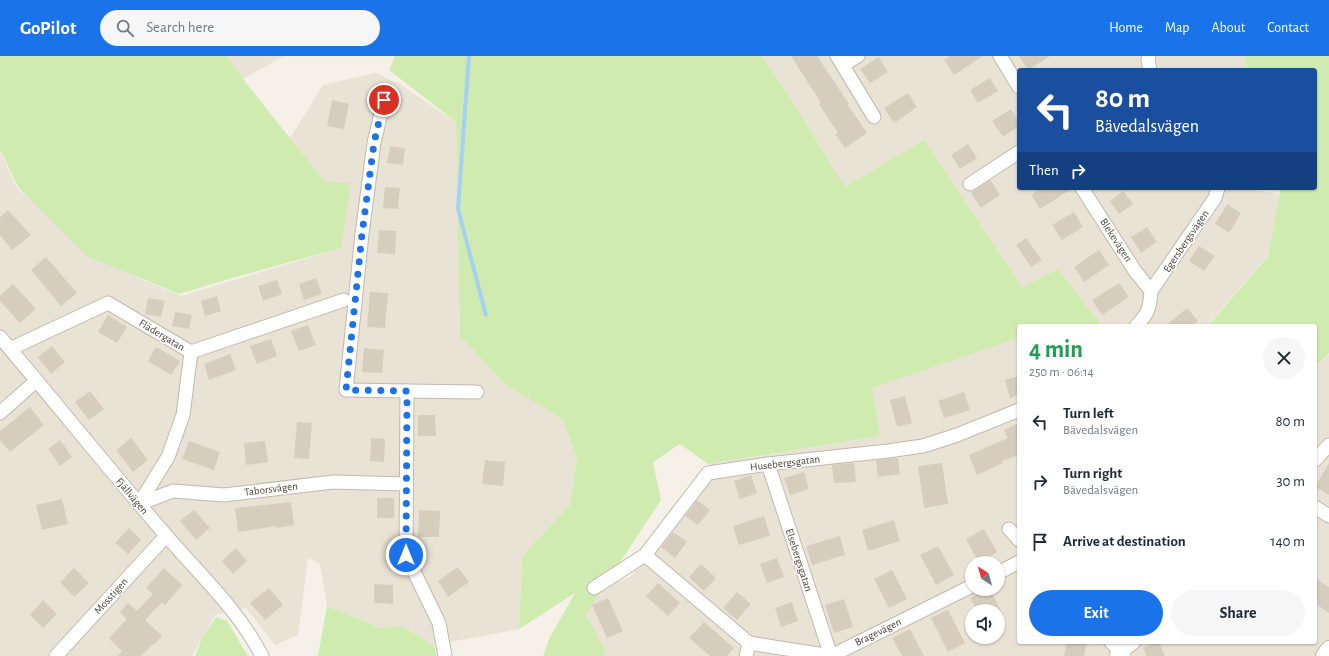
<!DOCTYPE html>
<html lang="en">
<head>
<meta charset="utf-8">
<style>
  body { margin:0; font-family:"Alegreya Sans",sans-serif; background:#f6f6f7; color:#1f2937; height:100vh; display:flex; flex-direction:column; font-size:15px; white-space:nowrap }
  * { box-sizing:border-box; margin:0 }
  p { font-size:13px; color:#747a83 }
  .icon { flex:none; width:22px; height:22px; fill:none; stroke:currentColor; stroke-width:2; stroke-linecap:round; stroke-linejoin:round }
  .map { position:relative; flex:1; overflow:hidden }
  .details { position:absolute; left:1017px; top:268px; width:300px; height:320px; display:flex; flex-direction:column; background:#fff; border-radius:4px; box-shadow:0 1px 3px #0004 }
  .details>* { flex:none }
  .top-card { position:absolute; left:1017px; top:12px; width:300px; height:122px; border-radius:4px; box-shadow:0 1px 3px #0004; background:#1a4fa0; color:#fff; overflow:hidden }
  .needle { width:26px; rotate:323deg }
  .controls { position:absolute; left:965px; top:500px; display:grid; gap:8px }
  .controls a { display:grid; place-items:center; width:40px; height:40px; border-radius:50%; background:#fff; box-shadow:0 1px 3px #0004; font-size:20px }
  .pin { position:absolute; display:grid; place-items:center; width:34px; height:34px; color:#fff; margin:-17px; border:2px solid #fff; border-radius:50%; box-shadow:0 1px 4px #0007 }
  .me { position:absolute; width:44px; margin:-22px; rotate:0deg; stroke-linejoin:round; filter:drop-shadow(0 0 3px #0008) }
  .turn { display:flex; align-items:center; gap:14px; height:84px; padding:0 12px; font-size:18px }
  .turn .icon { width:52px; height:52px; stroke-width:2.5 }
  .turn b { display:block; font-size:28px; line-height:34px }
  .then { display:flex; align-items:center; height:38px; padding:0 12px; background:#0003; gap:8px; font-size:15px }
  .round { display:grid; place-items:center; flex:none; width:42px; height:42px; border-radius:21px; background:#f6f6f7 }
  .headline { display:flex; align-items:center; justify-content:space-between; height:68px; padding:0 12px }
  h1 { font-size:24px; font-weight:700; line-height:30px; color:#1e9e55 }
  .action { display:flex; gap:8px; margin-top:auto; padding:8px 12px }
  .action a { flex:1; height:46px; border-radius:24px; background:#1a73e8; color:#fff; font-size:16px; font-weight:700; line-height:46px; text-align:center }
  .action a+a { background:#f6f6f7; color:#1f2937 }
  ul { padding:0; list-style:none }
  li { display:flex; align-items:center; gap:12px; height:60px; padding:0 12px }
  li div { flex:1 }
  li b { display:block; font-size:15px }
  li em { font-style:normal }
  header { display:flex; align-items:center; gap:24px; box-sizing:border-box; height:56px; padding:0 20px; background:#1a73e8; color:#fff }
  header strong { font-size:19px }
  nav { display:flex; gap:22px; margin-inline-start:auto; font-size:14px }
  .search { width:280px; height:36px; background:#f6f6f7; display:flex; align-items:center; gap:10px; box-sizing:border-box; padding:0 14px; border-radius:22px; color:#747a83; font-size:15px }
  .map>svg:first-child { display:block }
</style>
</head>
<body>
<header>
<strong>GoPilot</strong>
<div class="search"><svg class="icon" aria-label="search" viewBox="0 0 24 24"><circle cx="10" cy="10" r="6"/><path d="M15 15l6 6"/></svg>Search here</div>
<nav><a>Home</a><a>Map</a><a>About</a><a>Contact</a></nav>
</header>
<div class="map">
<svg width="1329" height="600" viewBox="0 0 1329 600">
  <rect width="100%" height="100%" fill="#f5f1e8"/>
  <!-- residential -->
  <g fill="#e9e3d6" fill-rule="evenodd">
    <polygon points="227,0 284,0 243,23"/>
    <polygon points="762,0 1249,0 1246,4 1248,14 1019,14 1019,132 1240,132 1280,138 1268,199 1207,270 1102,270 1058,213 1022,231 924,84 845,131 796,51"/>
    <polygon points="375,17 398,27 456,66 460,280 505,328 562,363 577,401 570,449 522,500 519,573 434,589 402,570 380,572 327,550 320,508 308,502 298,579 275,589 246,552 215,559 192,600 0,600 0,96 18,134 86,180 136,221 181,240 341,192 325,127 290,82 323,29"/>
    <path d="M1019,282v304h296v-274l14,-14v302h-727l4,-4 -20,-38 6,-14 14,-13 25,-11 81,-98 -4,-14 172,-28 -9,-48zM972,507h26v26h-26zM972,555h26v26h-26z"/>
  </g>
  <!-- green -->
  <g fill="#d0ebb0">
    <polygon points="0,0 227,0 243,23 325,126 351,127 341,192 232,222 179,238 87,200 18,131 0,94"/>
    <polygon points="395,0 762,0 796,51 845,131 924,84 1022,231 1058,213 1102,270 1019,270 1019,282 872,332 880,380 708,408 680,388 653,406 661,444 586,558 606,596 602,600 543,600 549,583 575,537 519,573 522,500 570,449 577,401 562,363 505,328 460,280 456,66 389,14"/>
    <polygon points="1244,0 1329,0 1329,297 1315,311 1315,270 1208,270 1268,200 1280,137 1279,132 1315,132 1315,14 1248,14"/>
    <polygon points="327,550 380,572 402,570 434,589 436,600 318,600"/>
    <polygon points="216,561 227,565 248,600 195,600 202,582"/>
  </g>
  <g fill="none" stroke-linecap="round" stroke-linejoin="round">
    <!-- stream -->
    <polyline stroke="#a3d2f4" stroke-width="4" points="469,0 458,153 486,259"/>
  </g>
  <!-- building -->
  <g fill="#d7cdbd">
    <polygon points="791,0 817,0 849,48 847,48 867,77 845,92 835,78 838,77 819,48 821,47"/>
    <polygon points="950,0 983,0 954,19 944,4"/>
    <polygon points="1019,0 1050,0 1028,14"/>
    <polygon points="879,1 888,16 870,27 860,13"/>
    <polygon points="990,22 998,35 978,47 970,34"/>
    <polygon points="908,37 917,51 894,67 884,52"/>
    <polygon points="332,44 349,48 344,73 327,70"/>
    <polygon points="1011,53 1019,66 1019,70 1003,81 992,65"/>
    <polygon points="968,88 977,102 960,113 951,99"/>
    <polygon points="390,90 405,92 403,109 387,107"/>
    <polygon points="990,124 1000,139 981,152 971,137"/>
    <polygon points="385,131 400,132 398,153 383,152"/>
    <polygon points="1042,132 1073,132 1040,153 1031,139"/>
    <polygon points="1123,135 1133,148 1119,158 1110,145"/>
    <polygon points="1227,148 1241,157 1229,177 1215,168"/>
    <polygon points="8,154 31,179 12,194 0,179 0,161"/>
    <polygon points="1074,156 1083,171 1062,184 1052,169"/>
    <polygon points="1147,171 1157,186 1141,197 1131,181"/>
    <polygon points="379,174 396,175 395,198 377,197"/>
    <polygon points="1026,182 1042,204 1031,211 1016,189"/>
    <polygon points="1199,190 1215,200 1204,215 1189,205"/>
    <polygon points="1099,194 1109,209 1084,226 1074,211"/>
    <polygon points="46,201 77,237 61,250 31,214"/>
    <polygon points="316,222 322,238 304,244 299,228"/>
    <polygon points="277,224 282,238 263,245 258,230"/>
    <polygon points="1119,227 1129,241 1102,259 1092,244"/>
    <polygon points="13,228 36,253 20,267 0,245 0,240"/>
    <polygon points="370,236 388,237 385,272 367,271"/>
    <polygon points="217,240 221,255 205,260 201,245"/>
    <polygon points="148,242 165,245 161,261 145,258"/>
    <polygon points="1187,252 1198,265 1191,270 1165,270"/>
    <polygon points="175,256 192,259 189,273 172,270"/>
    <polygon points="108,259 127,271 117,287 98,276"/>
    <polygon points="308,269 316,289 299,295 291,275"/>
    <polygon points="271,283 277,300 257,308 250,290"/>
    <polygon points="52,290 65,306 51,318 38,301"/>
    <polygon points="156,291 180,305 171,319 148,305"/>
    <polygon points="364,292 384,294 382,317 362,316"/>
    <polygon points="230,298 236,314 209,324 204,308"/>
    <polygon points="1019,320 1019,339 1010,342 1005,324"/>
    <polygon points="90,335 104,353 89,364 75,346"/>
    <polygon points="964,336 970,354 944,362 938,345"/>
    <polygon points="905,340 912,367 897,371 890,344"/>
    <polygon points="30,351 44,369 10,396 0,384 0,375"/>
    <polygon points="418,359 435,359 436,380 418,380"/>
    <polygon points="297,366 312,367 309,403 294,402"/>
    <polygon points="1019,367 1019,407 1016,400 1002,405 1003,407 977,419 969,399 1008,382 1004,374"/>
    <polygon points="131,382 148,404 133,416 116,394"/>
    <polygon points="371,382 385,383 384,406 370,405"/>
    <polygon points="60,384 72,401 60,410 48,393"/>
    <polygon points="189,385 220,396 214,414 182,403"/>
    <polygon points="265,385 268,406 246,409 244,387"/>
    <polygon points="898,402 900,418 878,421 876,404"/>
    <polygon points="485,404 505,406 503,430 482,428"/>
    <polygon points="854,407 856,426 834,427 832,409"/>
    <polygon points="942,407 948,448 924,452 918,410"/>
    <polygon points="1329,407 1329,439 1315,431"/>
    <polygon points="804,416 809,433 790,439 784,422"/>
    <polygon points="751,419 757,437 740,443 734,425"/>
    <rect x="377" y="442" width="17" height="20"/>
    <polygon points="62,443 68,468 42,474 36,449"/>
    <polygon points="697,444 710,454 698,469 685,460"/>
    <polygon points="291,446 294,469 276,472 276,470 238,476 235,452"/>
    <polygon points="194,454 210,472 196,484 180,465"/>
    <polygon points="419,454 440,455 439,481 418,481"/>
    <polygon points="764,460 770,480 739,489 733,470"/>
    <polygon points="894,464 900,485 868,495 862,474"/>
    <polygon points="129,472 141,484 128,498 115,487"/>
    <polygon points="984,473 997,496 979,507 966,483"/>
    <polygon points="673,476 687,486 675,502 661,491"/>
    <polygon points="840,480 845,499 812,509 806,490"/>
    <polygon points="938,490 954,519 936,529 920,499"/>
    <polygon points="236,492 247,505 233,518 222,505"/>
    <polygon points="777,502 784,521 767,527 760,508"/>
    <polygon points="701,508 716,522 704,535 689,521"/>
    <polygon points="458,511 469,526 448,541 438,525"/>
    <polygon points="74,512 89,527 74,541 60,526"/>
    <polygon points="164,512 182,529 165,549 162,546 145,564 162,580 154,589 153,588 141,600 118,600 122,595 109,582 127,563 120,556 128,547 137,555 153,538 146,532"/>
    <polygon points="892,514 907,543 889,552 874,523"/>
    <polygon points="1315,522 1329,531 1329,557 1315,547"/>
    <polygon points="658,527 680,547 668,560 646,540"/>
    <polygon points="374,528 393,529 393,548 374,547"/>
    <polygon points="269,532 283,549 265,564 250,547"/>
    <polygon points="988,533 990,533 1001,555 977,555 970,542"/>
    <polygon points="737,536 751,548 737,564 723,552"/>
    <polygon points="608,542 623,575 607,582 592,549"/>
    <polygon points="844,543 853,571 834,577 825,549"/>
    <polygon points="43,544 57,558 43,572 30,559"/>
    <polygon points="792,546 798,565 781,571 775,552"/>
    <polygon points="948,554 965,587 948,596 931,562"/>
    <polygon points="704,566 734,592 727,600 710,600 689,582"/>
    <polygon points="910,573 924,600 902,600 892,582"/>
    <polygon points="1067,586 1087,586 1084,600 1064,600"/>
    <polygon points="1155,586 1159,586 1165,600 1147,600 1143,592"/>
  </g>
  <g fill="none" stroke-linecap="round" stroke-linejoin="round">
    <!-- minor casing -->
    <g stroke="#c1b9aa" stroke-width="15">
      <g id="minor">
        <polyline points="837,0 874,61"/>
        <polyline points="1000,0 1019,31"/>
        <polyline points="1149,0 1148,4 1150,14"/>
        <polyline points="843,9 858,0"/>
        <polyline points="384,44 374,87 362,178 346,334 407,335 406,499 439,567 445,600"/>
        <polyline points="970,128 1019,96"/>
        <polyline points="1082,132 1135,215 1151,235"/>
        <polyline points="1151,235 1215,142 1218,132"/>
        <path d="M1136,270c12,-12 14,-18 15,-35"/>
        <path d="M0,281c55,65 108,131 164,196 34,40 74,76 98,123"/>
        <polyline points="10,293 108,247 191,296 344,244"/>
        <polyline points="407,335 477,336"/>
        <polyline points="0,357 36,325"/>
        <polyline points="1315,404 1329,389"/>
        <polyline points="768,408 831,600"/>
        <polyline points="139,448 173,435 224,439 333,426 406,428"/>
        <polyline points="139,448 168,401 183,359 191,296"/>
        <polyline points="1315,451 1329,460"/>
        <polyline points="1009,473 1019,484"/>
        <polyline points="645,499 749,587 831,600 972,530"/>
        <polyline points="998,517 1019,506"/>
        <polyline points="594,532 645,499 708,417 768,408 888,395 923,390 957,379 1019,354"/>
        <polyline points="1111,586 1124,600"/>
        <polyline points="56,600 166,480"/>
        <polyline points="746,600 749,587"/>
        <polyline points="1116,600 1134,586"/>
      </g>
    </g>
    <!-- tertiary casing -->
    <g stroke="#c1b9aa" stroke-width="18">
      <polyline id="tertiary" points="1324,600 1329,593"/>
    </g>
    <!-- minor -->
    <use href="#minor" stroke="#fff" stroke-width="13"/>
    <!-- tertiary -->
    <use href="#tertiary" stroke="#fff" stroke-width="16"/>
  </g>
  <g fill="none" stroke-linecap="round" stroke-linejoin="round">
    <!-- route -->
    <polyline stroke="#1a73e8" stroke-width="7" stroke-dasharray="0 12.6" points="384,44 374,87 362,178 346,334 407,335 406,499"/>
  </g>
  <g text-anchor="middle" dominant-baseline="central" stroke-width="3" stroke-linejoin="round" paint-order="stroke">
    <!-- street labels -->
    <g font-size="11" fill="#494236" stroke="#fff">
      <text transform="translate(1116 184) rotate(57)">Blekevägen</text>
      <text transform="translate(1186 185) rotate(-56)">Egersbergsvägen</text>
      <text transform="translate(162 279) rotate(31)">Flädergatan</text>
      <text transform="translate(785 407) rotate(-7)">Husebergsgatan</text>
      <text transform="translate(271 433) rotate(-7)">Taborsvägen</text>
      <text transform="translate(132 440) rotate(50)">Fjällvägen</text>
      <text transform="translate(799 504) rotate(72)">Elsebergsgatan</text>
      <text transform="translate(111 540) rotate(-48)">Mosstigen</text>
      <text transform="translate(878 576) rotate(-26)">Bragevägen</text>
    </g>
  </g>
</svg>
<div class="controls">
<a><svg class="needle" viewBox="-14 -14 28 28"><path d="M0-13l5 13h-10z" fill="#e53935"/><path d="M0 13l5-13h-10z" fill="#747a83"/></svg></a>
<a><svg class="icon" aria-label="sound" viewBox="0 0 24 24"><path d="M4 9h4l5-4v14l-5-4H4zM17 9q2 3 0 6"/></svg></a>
</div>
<div class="pin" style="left:384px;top:44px;background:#d93025"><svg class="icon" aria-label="arrive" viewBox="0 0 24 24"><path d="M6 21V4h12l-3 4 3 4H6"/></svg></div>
<svg class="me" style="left:406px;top:499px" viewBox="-20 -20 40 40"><circle r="17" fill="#1a73e8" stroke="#fff" stroke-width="3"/><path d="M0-11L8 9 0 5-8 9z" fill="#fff"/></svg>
<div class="top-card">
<div class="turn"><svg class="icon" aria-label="left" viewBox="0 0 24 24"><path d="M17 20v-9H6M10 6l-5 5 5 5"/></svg><div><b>80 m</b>Bävedalsvägen</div></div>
<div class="then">Then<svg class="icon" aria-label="right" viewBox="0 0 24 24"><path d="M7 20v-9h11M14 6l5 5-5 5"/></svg></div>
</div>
<section class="details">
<div class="headline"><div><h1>4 min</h1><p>250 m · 06:14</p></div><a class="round"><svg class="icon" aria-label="close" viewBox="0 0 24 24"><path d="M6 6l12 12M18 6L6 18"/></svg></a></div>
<ul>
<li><svg class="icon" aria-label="left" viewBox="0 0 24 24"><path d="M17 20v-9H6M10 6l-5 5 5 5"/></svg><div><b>Turn left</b><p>Bävedalsvägen</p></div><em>80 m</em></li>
<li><svg class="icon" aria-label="right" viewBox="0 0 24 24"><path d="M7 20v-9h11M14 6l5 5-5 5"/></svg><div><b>Turn right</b><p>Bävedalsvägen</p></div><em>30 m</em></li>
<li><svg class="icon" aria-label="arrive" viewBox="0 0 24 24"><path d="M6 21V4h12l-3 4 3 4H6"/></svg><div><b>Arrive at destination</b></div><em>140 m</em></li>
</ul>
<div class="action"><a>Exit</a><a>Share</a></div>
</section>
</div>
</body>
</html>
